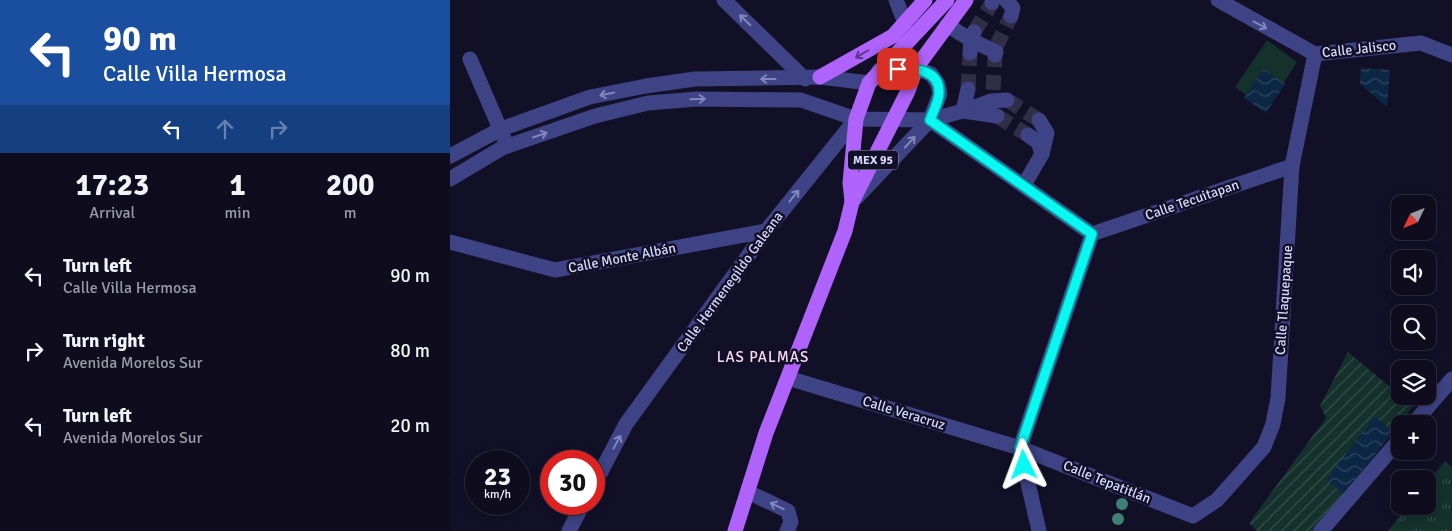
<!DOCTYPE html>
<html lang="en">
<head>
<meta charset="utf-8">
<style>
  body { margin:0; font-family:Signika,sans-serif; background:#171526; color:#f1f3f6; height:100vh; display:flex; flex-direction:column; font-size:19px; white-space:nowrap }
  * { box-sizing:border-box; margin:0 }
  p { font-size:16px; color:#9b9ba4 }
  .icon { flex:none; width:28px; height:28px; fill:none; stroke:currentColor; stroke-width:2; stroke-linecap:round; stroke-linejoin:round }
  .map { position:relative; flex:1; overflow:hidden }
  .panel { display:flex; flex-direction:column; background:#0e0c1d; width:450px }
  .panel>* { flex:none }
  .guide { background:#1a4fa0; color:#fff; overflow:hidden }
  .needle { width:32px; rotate:227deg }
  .fabs { position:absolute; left:941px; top:195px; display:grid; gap:10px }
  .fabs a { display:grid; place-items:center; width:45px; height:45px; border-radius:10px; background:#0e0c1d; box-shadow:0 2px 12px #0003,0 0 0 1px #2e2c3b; font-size:25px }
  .speed { position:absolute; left:15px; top:450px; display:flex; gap:10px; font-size:25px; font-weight:700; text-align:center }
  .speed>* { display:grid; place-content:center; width:65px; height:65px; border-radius:50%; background:#0e0c1d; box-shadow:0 2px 12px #0003,0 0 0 1px #2e2c3b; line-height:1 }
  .speed small { font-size:12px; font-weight:400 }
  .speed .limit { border:8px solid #d22; background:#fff; color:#111 }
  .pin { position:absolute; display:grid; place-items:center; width:42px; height:42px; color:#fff; margin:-21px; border-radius:10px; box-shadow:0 2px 8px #0006 }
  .me { position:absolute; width:55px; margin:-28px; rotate:357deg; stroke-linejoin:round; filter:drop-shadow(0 0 4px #0008) }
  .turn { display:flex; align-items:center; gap:18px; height:105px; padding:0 20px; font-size:22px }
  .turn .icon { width:65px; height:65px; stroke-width:2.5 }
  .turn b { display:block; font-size:35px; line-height:42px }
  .lanes { display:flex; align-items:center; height:48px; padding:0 20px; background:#0003; justify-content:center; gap:25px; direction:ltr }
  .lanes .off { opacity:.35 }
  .eta { display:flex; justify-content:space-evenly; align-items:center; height:85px; text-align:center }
  .eta b { font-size:30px; font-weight:800; line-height:35px }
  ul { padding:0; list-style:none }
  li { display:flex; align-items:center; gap:15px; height:75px; padding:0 20px }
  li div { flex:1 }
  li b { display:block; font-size:19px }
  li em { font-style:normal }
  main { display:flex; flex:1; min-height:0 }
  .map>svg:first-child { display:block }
</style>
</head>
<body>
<main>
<section class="panel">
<div class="guide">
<div class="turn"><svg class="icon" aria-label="left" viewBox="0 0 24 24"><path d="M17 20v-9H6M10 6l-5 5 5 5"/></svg><div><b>90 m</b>Calle Villa Hermosa</div></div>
<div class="lanes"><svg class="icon" aria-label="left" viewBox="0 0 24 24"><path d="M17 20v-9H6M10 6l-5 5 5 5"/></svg><svg class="icon off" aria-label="ahead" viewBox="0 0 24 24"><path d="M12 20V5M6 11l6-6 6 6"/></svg><svg class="icon off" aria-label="right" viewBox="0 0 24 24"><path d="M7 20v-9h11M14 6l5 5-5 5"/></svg></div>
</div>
<div class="eta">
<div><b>17:23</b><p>Arrival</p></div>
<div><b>1</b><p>min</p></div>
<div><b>200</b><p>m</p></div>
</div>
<ul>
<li><svg class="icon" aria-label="left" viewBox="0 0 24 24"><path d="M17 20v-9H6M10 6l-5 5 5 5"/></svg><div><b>Turn left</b><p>Calle Villa Hermosa</p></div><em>90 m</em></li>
<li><svg class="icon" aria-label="right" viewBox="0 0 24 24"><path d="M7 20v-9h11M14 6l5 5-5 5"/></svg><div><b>Turn right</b><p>Avenida Morelos Sur</p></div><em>80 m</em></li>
<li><svg class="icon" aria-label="left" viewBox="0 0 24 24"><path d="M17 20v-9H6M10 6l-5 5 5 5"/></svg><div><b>Turn left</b><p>Avenida Morelos Sur</p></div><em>20 m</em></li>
</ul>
</section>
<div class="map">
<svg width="1002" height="531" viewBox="0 0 1002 531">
  <defs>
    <pattern id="park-tufts" width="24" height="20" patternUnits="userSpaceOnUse" patternTransform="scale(1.25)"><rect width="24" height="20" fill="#14312c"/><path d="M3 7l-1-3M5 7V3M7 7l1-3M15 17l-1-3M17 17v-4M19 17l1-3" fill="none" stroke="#354e4c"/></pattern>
    <pattern id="garden-furrows" width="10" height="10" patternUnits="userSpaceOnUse" patternTransform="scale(1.25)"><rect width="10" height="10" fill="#14312c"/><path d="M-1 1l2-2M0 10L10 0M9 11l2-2" fill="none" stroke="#354e4c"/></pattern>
    <pattern id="water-waves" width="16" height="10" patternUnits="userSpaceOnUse" patternTransform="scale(1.25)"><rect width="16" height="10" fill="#0c2744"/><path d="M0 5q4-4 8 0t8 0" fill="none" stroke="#2f4660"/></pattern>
  </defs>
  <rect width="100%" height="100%" fill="#121027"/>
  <!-- grass -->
  <polygon fill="#14312c" points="817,40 847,62 817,110 785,87"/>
  <!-- park -->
  <polygon fill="url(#park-tufts)" points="995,461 1002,467 1002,531 938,531 958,506 978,506 978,482"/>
  <!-- garden -->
  <polygon fill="url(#garden-furrows)" points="898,352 963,406 865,531 807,531 799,523 876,418 870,406"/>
  <!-- water -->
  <g fill="url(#water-waves)">
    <polygon points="911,68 940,70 937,107 910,84"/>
    <polygon points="813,69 835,84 816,113 794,98"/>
    <polygon points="925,416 943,432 894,494 876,480"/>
  </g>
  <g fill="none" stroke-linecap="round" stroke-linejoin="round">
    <!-- minor-tunnel -->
    <g stroke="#302e47" stroke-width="15" stroke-dasharray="15 8" stroke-linecap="butt">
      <polyline points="524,32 542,3"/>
      <polyline points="546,47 561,16"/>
      <polyline points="518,89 520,53"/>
      <polyline points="543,90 545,55"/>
      <polyline points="557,100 589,120"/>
      <polyline points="547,116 578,135"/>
    </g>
    <!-- minor -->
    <g stroke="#3d4384" stroke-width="15">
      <polyline points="274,0 355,79"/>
      <polyline points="446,0 455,23"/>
      <polyline points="556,0 563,8 561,16"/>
      <polyline points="768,0 865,54 971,43 1002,55"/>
      <polyline points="542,3 543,0"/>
      <polyline points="497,25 521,40 520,53"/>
      <polyline points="524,32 521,40 546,52 545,55"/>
      <polyline points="20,59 54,138"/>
      <polyline points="519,109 541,101 557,100"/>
      <polyline points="513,111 518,89"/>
      <polyline points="480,120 513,111 547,116"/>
      <polyline points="589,120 597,133 592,154"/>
      <polyline points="0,156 51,129 140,97 196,86 245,79 370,77 419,83"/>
      <polyline points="0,179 52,148 145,116 198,103 247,99 351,100 406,119 480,120 642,234"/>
      <polyline points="574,185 592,154 588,142 578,135"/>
      <polyline points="406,198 480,120 490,94 488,84 481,74 466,68 429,70"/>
      <polyline points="642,234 842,166"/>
      <polyline points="0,242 105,270 316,231"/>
      <polyline points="338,378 570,448 743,516 767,500 814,447 823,424 828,398 842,166 865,54"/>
      <polyline points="963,424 1002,379"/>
      <polyline points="144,485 176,424 316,231 406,119"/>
      <polyline points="298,492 338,511 341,522 337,531"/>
      <polyline points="119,531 133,504"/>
      <polyline points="589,531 570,448 642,234"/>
      <polyline points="871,531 950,439"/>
    </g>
    <!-- major -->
    <g stroke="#af63fa" stroke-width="15">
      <polyline points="370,77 443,36 475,0"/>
      <polyline points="402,201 400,183 406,119 419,83 497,0"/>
      <polyline points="285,531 316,433 395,231 402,202 458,91 466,68 516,0"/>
    </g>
  </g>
  <!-- trees -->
  <g fill="#408072">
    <circle cx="672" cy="504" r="6"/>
    <circle cx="668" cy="519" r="6"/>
  </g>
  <!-- one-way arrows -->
  <defs><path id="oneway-shaft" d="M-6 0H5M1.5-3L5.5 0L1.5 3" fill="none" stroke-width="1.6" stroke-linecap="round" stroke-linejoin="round" transform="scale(1.25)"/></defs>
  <g stroke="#8386bb">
    <use href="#oneway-shaft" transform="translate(295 20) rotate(-136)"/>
    <use href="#oneway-shaft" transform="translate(810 25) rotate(28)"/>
    <use href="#oneway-shaft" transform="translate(318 79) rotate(180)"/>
    <use href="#oneway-shaft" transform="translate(157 94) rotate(168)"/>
    <use href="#oneway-shaft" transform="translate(248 99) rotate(-2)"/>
    <use href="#oneway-shaft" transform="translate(90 135) rotate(-19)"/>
    <use href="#oneway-shaft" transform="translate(460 142) rotate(-47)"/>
    <use href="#oneway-shaft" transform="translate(344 196) rotate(-51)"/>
    <use href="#oneway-shaft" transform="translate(167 442) rotate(-62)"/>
    <use href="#oneway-shaft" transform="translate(327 506) rotate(-155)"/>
  </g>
  <use stroke="#593586" href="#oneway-shaft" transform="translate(412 54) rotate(150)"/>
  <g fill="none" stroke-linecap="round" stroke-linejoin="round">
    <!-- route casing -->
    <g stroke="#07a19d" stroke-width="12">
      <path id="route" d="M448,69c17,-1 42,1 41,24 0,8 -6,19 -9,27l162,114 -72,214 4,17"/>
    </g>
    <!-- route -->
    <use href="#route" stroke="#0bf7f2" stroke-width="9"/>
  </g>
  <g text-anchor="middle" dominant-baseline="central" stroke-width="5" stroke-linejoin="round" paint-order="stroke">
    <!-- shield labels -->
    <rect fill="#121027" stroke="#9d9cbe" stroke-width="1" x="398" y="150.5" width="50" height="19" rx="4"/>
    <g font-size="12" font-weight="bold" fill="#d8d8fe">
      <text x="423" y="160">MEX 95</text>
    </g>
    <!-- street labels -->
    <g font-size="14" fill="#d8d8fe" stroke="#121027">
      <text transform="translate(909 49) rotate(-6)">Calle Jalisco</text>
      <text transform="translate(742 200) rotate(-19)">Calle Tecuitapan</text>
      <text transform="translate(172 258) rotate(-11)">Calle Monte Albán</text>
      <text transform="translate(280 282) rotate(-54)">Calle Hermenegildo Galeana</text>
      <text transform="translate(834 300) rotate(-86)">Calle Tlaquepaque</text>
      <text transform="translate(454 413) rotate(17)">Calle Veracruz</text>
      <text transform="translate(657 482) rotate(22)">Calle Tepatitlán</text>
    </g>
    <!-- neighbourhood labels -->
    <g font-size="15" letter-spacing="1" fill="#fedaf5" stroke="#121027">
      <text x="313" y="357">LAS PALMAS</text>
    </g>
  </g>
</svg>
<div class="fabs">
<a><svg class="needle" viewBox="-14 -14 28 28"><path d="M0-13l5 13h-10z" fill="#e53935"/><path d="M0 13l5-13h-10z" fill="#9b9ba4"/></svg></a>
<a><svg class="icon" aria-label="sound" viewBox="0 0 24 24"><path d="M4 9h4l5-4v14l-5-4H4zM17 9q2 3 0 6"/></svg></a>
<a><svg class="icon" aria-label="search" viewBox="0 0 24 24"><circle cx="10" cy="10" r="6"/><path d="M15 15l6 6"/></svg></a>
<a><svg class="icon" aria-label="layers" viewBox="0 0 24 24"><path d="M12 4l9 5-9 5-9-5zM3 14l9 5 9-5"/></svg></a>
<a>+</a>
<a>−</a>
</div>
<div class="speed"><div>23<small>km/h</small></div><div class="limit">30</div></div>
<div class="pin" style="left:448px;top:69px;background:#d93025"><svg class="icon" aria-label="arrive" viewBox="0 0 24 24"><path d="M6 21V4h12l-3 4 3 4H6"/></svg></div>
<svg class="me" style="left:574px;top:465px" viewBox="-20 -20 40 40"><path d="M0-17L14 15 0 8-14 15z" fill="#0bf7f2" stroke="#fff" stroke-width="4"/></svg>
</div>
</main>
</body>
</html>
